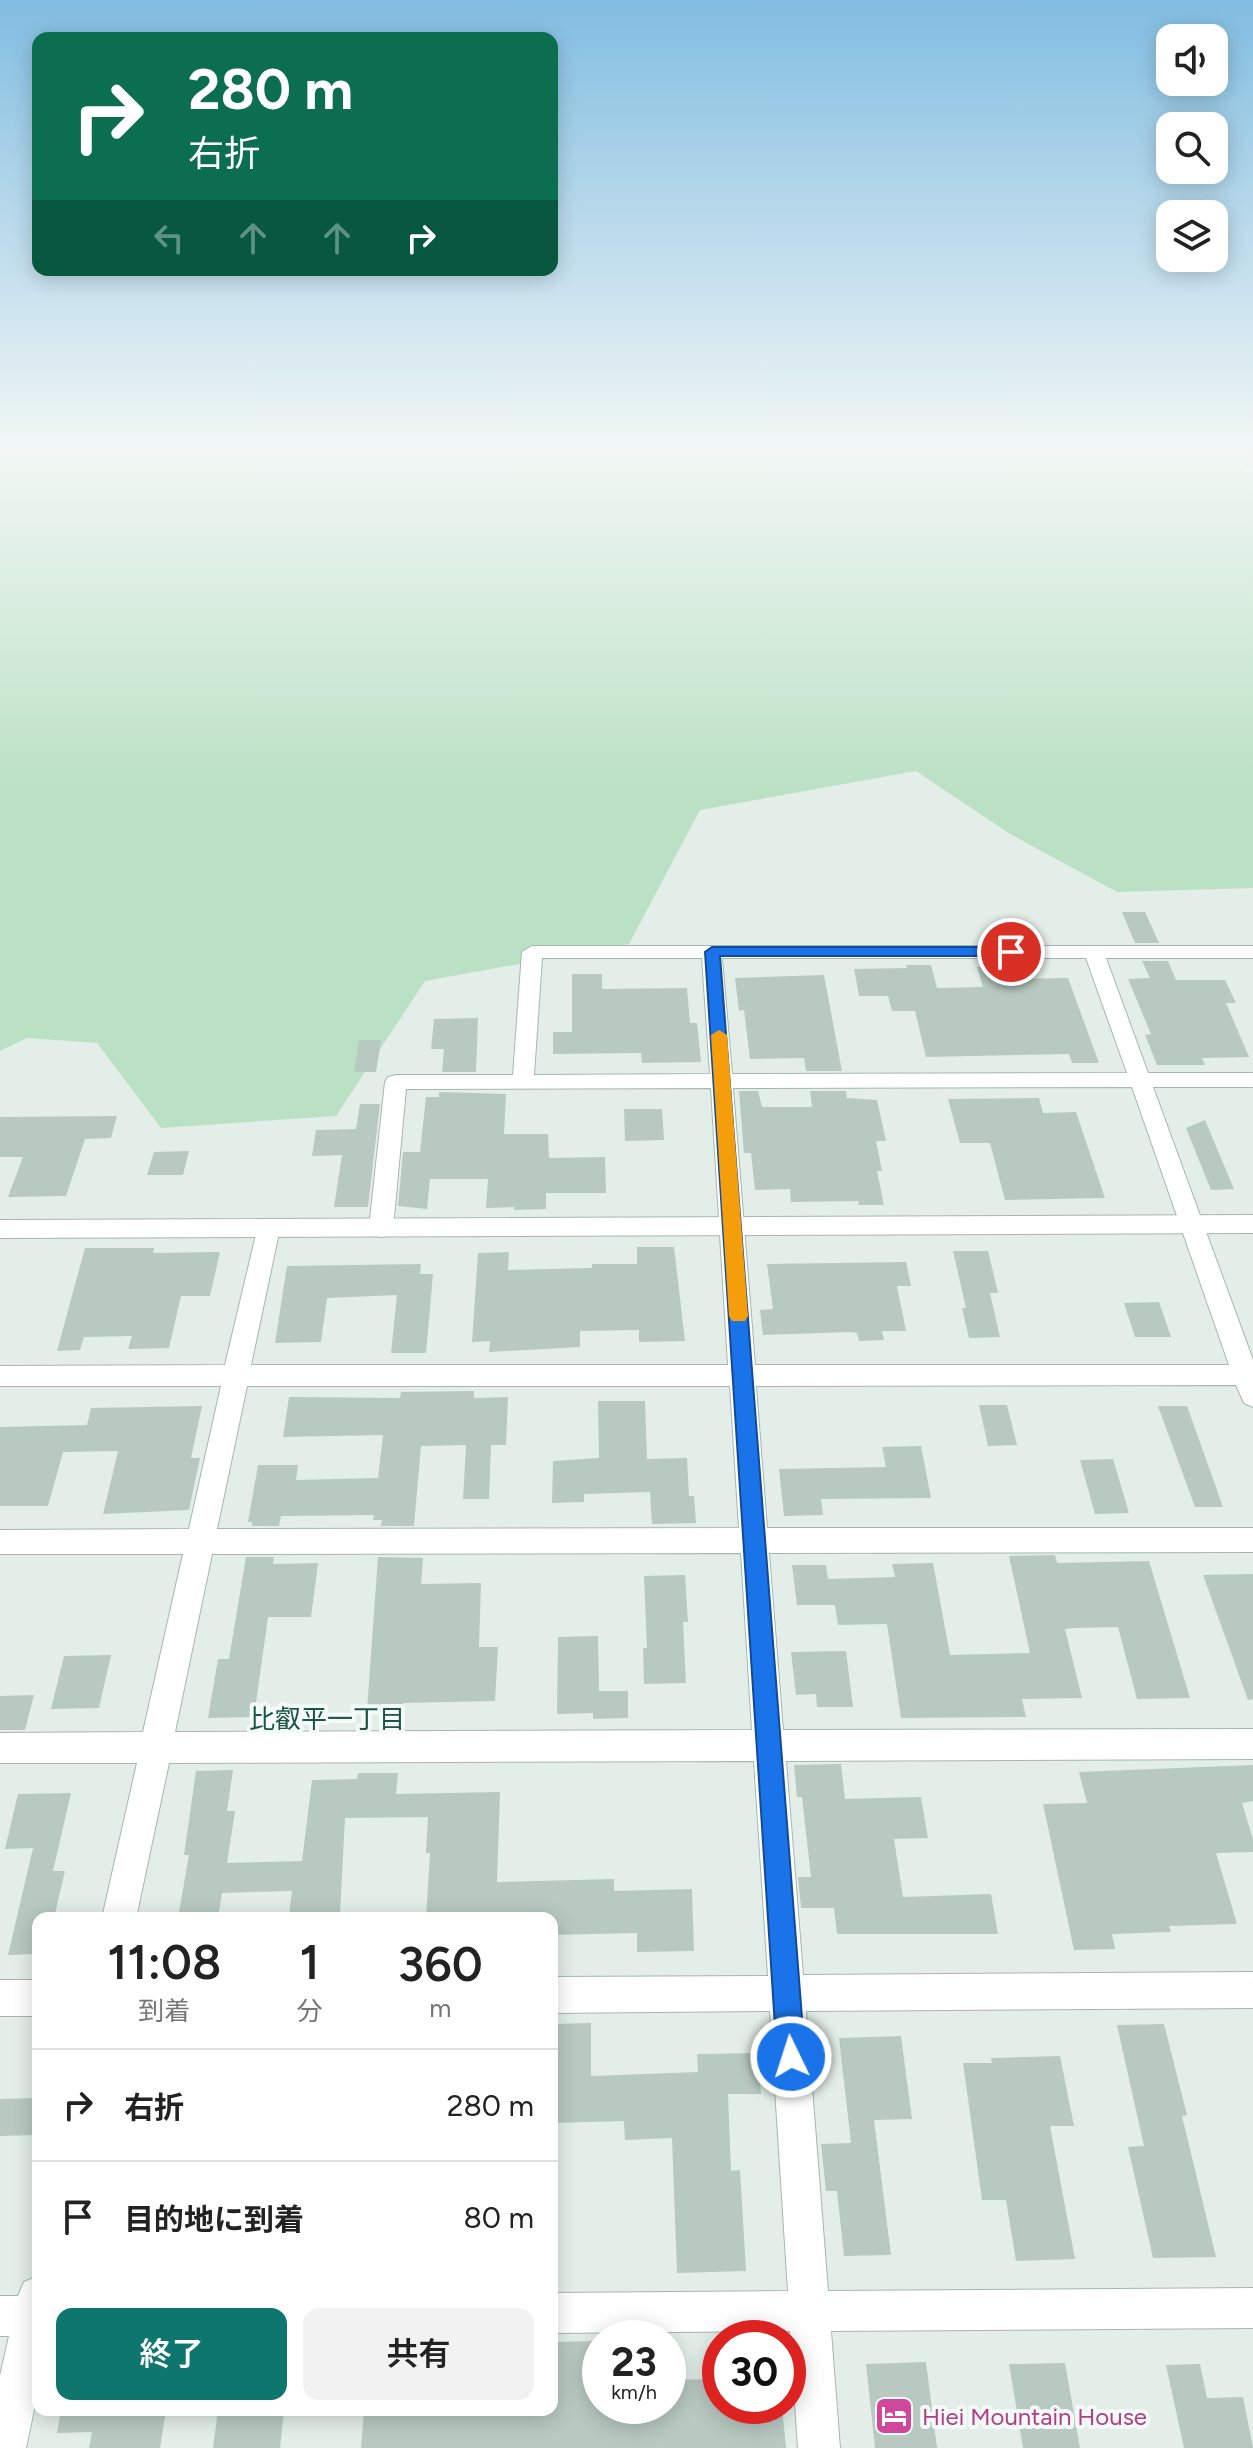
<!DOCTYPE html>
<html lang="ja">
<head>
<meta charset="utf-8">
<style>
  body { margin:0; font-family:Figtree,"Noto Sans JP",sans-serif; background:#f2f2f2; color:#222; height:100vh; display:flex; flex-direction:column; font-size:30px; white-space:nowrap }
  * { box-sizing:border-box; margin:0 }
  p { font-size:26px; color:#767676 }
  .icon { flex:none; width:44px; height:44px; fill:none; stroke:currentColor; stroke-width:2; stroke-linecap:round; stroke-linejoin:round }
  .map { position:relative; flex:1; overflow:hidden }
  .details { position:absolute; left:32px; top:1912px; width:526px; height:504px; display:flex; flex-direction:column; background:#fff; border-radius:16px; box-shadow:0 4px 20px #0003 }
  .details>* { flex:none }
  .guide { position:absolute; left:32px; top:32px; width:526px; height:244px; border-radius:16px; box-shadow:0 4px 20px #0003; background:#0b6e4f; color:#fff; overflow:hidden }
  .fabs { position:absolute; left:1156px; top:24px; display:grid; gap:16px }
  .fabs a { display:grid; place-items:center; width:72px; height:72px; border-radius:16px; background:#fff; box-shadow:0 4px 20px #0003; font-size:40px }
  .speed { position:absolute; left:582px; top:2320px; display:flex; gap:16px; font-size:40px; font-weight:700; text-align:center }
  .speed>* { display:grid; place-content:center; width:104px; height:104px; border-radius:50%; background:#fff; box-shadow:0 4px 20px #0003; line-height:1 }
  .speed small { font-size:20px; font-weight:400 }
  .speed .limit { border:12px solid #d22; background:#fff; color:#111 }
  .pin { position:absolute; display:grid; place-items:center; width:68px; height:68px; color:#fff; margin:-34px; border:4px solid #fff; border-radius:50%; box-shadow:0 2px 8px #0007 }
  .me { position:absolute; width:88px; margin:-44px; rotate:356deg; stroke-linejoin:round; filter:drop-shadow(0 0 6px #0008) }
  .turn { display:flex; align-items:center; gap:28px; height:168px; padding:0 24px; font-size:36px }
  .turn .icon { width:104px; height:104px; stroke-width:2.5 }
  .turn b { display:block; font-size:56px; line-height:68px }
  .lanes { display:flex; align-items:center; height:76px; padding:0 24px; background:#0003; justify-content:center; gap:40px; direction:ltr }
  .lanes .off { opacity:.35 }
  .eta { display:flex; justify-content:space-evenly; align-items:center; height:136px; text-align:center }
  .eta b { font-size:48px; font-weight:600; line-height:56px }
  .cta { display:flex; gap:16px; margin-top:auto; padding:16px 24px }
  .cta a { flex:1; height:92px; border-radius:16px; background:#0f766e; color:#fff; font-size:32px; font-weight:600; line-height:92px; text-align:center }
  .cta a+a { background:#f2f2f2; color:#222 }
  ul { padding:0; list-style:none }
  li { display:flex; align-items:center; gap:24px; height:112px; padding:0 24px; border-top:2px solid #e0e0e0 }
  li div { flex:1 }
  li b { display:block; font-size:30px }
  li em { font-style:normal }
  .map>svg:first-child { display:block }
</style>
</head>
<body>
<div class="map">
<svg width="1253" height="2448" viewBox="0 0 1253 2448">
  <rect width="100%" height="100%" fill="#e3eee9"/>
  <!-- green -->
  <polygon fill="#bbe1c5" points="0,448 1253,448 1253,888 1117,892 1010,834 916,771 700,810 629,944 425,981 336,1116 161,1128 97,1043 27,1038 0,1051"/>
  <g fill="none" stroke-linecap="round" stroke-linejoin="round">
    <!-- river -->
    <polygon fill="#87cad7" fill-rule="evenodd" points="1235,448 1253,448 1253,468 1243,466"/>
  </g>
  <!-- building -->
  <g fill="#b8c9c2">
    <polygon points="1122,912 1145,912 1159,943 1135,943"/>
    <polygon points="1142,961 1168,961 1176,980 1225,980 1236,1003 1226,1003 1249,1057 1202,1058 1205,1065 1157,1065 1145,1035 1151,1034 1128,979 1150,978"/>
    <polygon points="906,965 931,965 937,988 983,987 977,967 1005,967 1009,979 1068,978 1099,1063 1072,1063 1069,1054 926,1057 915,1011 892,1011 888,996 859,996 854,969 907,968"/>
    <polygon points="572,974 602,974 602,989 687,988 690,1023 697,1023 701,1062 642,1063 641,1053 553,1054 553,1032 572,1032"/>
    <polygon points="824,975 842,1071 806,1071 804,1058 750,1059 744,1010 739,1011 735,978"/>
    <polygon points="478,1018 476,1072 442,1072 444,1049 431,1049 434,1019"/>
    <polygon points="359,1040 381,1040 376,1072 354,1072"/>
    <polygon points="739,1091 758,1091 762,1107 812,1107 810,1091 846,1091 847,1098 877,1100 886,1141 876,1141 882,1171 877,1171 884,1205 859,1205 858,1201 791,1202 790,1189 755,1190 751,1153 744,1153"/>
    <polygon points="439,1092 506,1094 504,1134 548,1134 549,1158 605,1157 606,1193 546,1193 546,1209 514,1210 514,1207 486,1208 488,1179 430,1179 427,1209 398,1206 403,1152 420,1152 426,1097 439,1097"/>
    <polygon points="1039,1098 1043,1113 1076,1112 1105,1198 1005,1200 990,1143 960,1143 948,1099"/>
    <polygon points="360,1104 380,1104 368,1207 334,1207 342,1155 312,1156 316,1130 356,1129"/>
    <polygon points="624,1109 662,1109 664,1140 625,1141"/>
    <polygon points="117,1116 111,1138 85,1139 66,1196 8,1197 23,1157 0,1157 0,1117"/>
    <polygon points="1205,1120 1234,1189 1211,1190 1186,1128"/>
    <polygon points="189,1151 183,1175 147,1175 154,1152"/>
    <polygon points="637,1247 674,1247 685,1341 639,1342 639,1330 580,1331 580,1347 489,1352 490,1341 472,1342 478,1253 509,1252 508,1270 592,1268 592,1264 637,1264"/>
    <polygon points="85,1248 154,1248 153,1253 220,1252 210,1296 181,1296 169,1348 128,1349 132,1336 84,1337 80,1350 57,1351"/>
    <polygon points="953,1251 988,1251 998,1293 990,1293 1000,1337 969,1338 962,1308 966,1308"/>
    <polygon points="906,1262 911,1286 897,1286 906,1331 882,1331 884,1340 859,1341 857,1333 851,1332 763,1335 760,1310 773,1309 767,1264"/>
    <polygon points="421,1264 420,1274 433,1274 426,1353 391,1353 397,1295 327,1298 321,1342 275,1343 287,1266"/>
    <polygon points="1159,1302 1171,1337 1135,1337 1124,1303"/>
    <polygon points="474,1391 474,1398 508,1397 506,1445 491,1445 489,1499 463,1499 466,1445 421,1446 414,1526 381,1526 382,1520 373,1520 374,1515 281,1516 279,1526 252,1526 252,1522 248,1522 258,1465 298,1465 296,1480 378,1478 383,1435 283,1437 289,1397 400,1398 401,1392"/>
    <polygon points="598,1401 645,1401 647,1459 687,1458 689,1496 694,1496 696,1523 652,1524 650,1492 584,1494 584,1502 552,1503 553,1461 599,1458"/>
    <polygon points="979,1405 1007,1405 1017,1445 988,1446"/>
    <polygon points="202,1406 191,1458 200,1458 189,1510 103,1514 118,1451 63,1452 48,1506 0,1506 0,1427 87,1425 91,1408"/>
    <polygon points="1158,1406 1187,1406 1223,1507 1195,1507"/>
    <polygon points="921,1446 931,1498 821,1499 823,1515 784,1516 779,1469 886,1467 882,1447"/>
    <polygon points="1113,1459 1129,1513 1095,1514 1080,1460"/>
    <polygon points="1055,1555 1057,1563 1149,1561 1190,1698 1137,1699 1118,1627 1074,1628 1065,1629 1082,1698 1022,1699 1026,1717 901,1718 887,1624 838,1625 835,1605 797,1605 792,1565 826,1565 828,1579 895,1577 892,1564 933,1563 950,1655 1030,1653 1009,1556"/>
    <polygon points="246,1557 274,1557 273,1564 318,1563 311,1617 268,1617 254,1717 208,1718 218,1659 229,1659"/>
    <polygon points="378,1557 423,1558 421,1584 481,1583 479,1647 498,1647 495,1701 403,1703 402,1709 367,1710"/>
    <polygon points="1253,1574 1253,1699 1248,1700 1203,1575"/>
    <polygon points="685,1575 688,1622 683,1622 686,1683 644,1684 643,1648 647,1648 644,1576"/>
    <polygon points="598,1636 599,1691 628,1691 628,1718 593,1719 593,1713 557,1714 558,1637"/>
    <polygon points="846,1651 853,1707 817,1707 816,1694 796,1695 791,1652"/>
    <polygon points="111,1655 99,1708 51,1709 64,1656"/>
    <polygon points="34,1695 25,1730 0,1730 0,1696"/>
    <polygon points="841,1764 845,1799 921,1797 928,1838 894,1839 903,1897 991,1894 998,1934 837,1934 834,1908 801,1908 798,1877 811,1877 802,1797 797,1797 794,1765"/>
    <polygon points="1253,1765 1253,1801 1242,1803 1253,1839 1253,1852 1216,1853 1237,1924 1169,1926 1171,1932 1112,1934 1115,1949 1074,1950 1043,1804 1087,1803 1079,1772"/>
    <polygon points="233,1770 227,1811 235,1811 227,1863 302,1861 312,1780 357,1779 358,1773 398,1773 396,1794 500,1792 497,1882 614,1879 614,1891 692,1889 694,1951 637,1952 637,1933 552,1935 552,1918 426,1918 430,1853 426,1853 428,1817 345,1818 340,1914 289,1915 292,1891 222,1893 218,1918 178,1918 189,1855 184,1855 196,1771"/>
    <polygon points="71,1793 53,1871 65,1871 54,1918 38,1918 38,1954 8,1955 33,1848 5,1849 18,1794"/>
    <polygon points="591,2023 591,2076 698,2072 697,2054 758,2053 761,2094 728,2094 731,2171 740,2170 746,2271 677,2273 672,2138 625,2140 624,2121 554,2123 554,2024"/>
    <polygon points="1164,2024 1187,2115 1182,2116 1216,2257 1153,2258 1128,2147 1144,2146 1117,2025"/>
    <polygon points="901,2036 912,2119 874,2120 891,2255 844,2256 837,2191 826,2191 821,2144 851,2143 839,2038"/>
    <polygon points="1060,2056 1074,2126 1050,2126 1075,2259 1016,2261 1006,2200 982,2200 963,2063 992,2063 991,2058"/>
    <polygon points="38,2098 38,2135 0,2136 0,2099"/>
    <polygon points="600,2341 600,2406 668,2406 668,2380 713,2379 714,2406 782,2406 786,2448 361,2448 364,2410 552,2410 552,2342"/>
    <polygon points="926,2362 937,2448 875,2448 866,2364"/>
    <polygon points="1065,2363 1080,2448 1023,2448 1009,2364"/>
    <polygon points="1200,2364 1207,2398 1243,2397 1253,2448 1184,2448 1166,2365"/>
    <polygon points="61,2410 166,2410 160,2448 89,2448 92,2432 57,2433"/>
    <polygon points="218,2410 284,2410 280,2448 213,2448"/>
  </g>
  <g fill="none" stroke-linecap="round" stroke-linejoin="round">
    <!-- minor casing -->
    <g stroke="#a5b7b1" stroke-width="2">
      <g id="minor">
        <path d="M532,946h721v12h-147l42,115h105v14h-100l100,273v47l-9,-4 -8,-18 -480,1 11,142h486v24l-484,1 14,177 470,-1v30l-467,2 17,214 450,-3v36l-447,3 22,280 425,-3v40l-422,3 9,117h-42l-8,-117 -238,2v-40l236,-2 -18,-280 -218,2v-36l216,-1 -14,-215 -585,2 -33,155h-34l35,-155h-137v-30l143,-1 40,-178h-183v-24l189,-1 32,-143h-221v-20l225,-1 34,-143 9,-3 9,3 3,6 -29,137h477l-17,-277 -305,1 -13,139 -3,6 -9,3 -9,-3 -3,-6 16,-146 3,-5 8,-2h117l9,-123zM542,958h160l8,116 -176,1zM722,958h364l41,115 -395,1zM1132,1087l97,278h-474l-22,-277zM247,1386h483l9,142 -522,1zM741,1553l11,177 -577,2 37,-178z"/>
        <rect x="0" y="1980" width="38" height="36"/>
        <polygon points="38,2276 38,2391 26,2448 0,2448 0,2376 9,2336 0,2336 0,2296 18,2296 24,2282"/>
      </g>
    </g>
    <!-- tertiary casing -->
    <g stroke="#a5b7b1" stroke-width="2">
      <polygon id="tertiary" points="1253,1215 1253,1233 0,1238 0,1220"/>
    </g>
    <!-- minor -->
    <use href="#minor" fill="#fff" fill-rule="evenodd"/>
    <!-- tertiary -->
    <use href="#tertiary" fill="#fff" fill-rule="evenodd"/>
  </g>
  <!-- sky -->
  <linearGradient id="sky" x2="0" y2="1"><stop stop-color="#81bde1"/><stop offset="0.57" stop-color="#f2f7f5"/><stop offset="1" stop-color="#f2f7f5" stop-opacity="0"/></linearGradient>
  <rect width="1253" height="791" fill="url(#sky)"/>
  <!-- route -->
  <polygon fill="#1a73e8" stroke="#114b97" stroke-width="2" points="712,947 1011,947 1019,952 1011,956 720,956 805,2057 801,2067 791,2071 781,2067 777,2057 705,952"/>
  <!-- slow -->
  <polygon fill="#f59e0b" points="719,1030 727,1035 748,1316 745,1321 732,1321 729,1316 711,1035"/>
  <!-- icons -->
  <defs>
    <g id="hotel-square" transform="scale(2)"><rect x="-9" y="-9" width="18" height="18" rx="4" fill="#d1479c" stroke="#f4faf7"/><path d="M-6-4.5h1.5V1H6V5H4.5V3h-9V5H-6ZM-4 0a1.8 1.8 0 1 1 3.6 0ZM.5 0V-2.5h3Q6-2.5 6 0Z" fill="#fff"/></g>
  </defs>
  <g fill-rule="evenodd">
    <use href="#hotel-square" x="894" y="2416"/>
  </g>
  <g text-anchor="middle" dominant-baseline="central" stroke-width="8" stroke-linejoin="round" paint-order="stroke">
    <!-- near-hotel labels -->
    <g font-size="24" fill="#b23c85" stroke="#f4faf7" text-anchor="start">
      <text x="922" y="2416">Hiei Mountain House</text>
    </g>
    <!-- near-neighbourhood labels -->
    <g font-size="26" fill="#1b5547" stroke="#f4faf7">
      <text x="327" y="1719">比叡平一丁目</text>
    </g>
  </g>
</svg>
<div class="fabs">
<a><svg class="icon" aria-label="sound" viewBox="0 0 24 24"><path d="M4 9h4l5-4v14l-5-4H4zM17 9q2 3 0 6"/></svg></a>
<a><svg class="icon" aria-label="search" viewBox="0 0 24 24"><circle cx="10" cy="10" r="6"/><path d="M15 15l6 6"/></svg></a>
<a><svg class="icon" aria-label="layers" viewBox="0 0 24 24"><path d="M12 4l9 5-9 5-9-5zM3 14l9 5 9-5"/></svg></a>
</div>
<div class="speed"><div>23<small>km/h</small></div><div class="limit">30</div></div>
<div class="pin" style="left:1011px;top:952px;background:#d93025"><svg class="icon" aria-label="arrive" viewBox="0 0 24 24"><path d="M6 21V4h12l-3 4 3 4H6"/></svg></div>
<svg class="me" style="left:791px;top:2057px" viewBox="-20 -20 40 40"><circle r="17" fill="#1a73e8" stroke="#fff" stroke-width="3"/><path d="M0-11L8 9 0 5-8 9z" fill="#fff"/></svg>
<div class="guide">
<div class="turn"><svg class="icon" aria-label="right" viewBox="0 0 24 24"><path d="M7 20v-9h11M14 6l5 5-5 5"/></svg><div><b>280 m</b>右折</div></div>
<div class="lanes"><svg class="icon off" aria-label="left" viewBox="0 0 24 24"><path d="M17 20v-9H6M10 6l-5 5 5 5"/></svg><svg class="icon off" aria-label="ahead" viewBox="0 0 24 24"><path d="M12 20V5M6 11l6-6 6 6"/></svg><svg class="icon off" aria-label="ahead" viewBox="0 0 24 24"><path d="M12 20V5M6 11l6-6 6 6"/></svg><svg class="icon" aria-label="right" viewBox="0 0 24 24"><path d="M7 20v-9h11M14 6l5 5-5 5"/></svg></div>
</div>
<section class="details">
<div class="eta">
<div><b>11:08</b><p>到着</p></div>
<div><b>1</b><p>分</p></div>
<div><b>360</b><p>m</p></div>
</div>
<ul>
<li><svg class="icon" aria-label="right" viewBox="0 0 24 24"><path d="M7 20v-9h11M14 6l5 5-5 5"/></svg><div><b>右折</b></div><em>280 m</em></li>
<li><svg class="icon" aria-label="arrive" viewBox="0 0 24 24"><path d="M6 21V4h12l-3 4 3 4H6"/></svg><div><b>目的地に到着</b></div><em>80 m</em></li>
</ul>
<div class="cta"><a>終了</a><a>共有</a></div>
</section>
</div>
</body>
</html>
